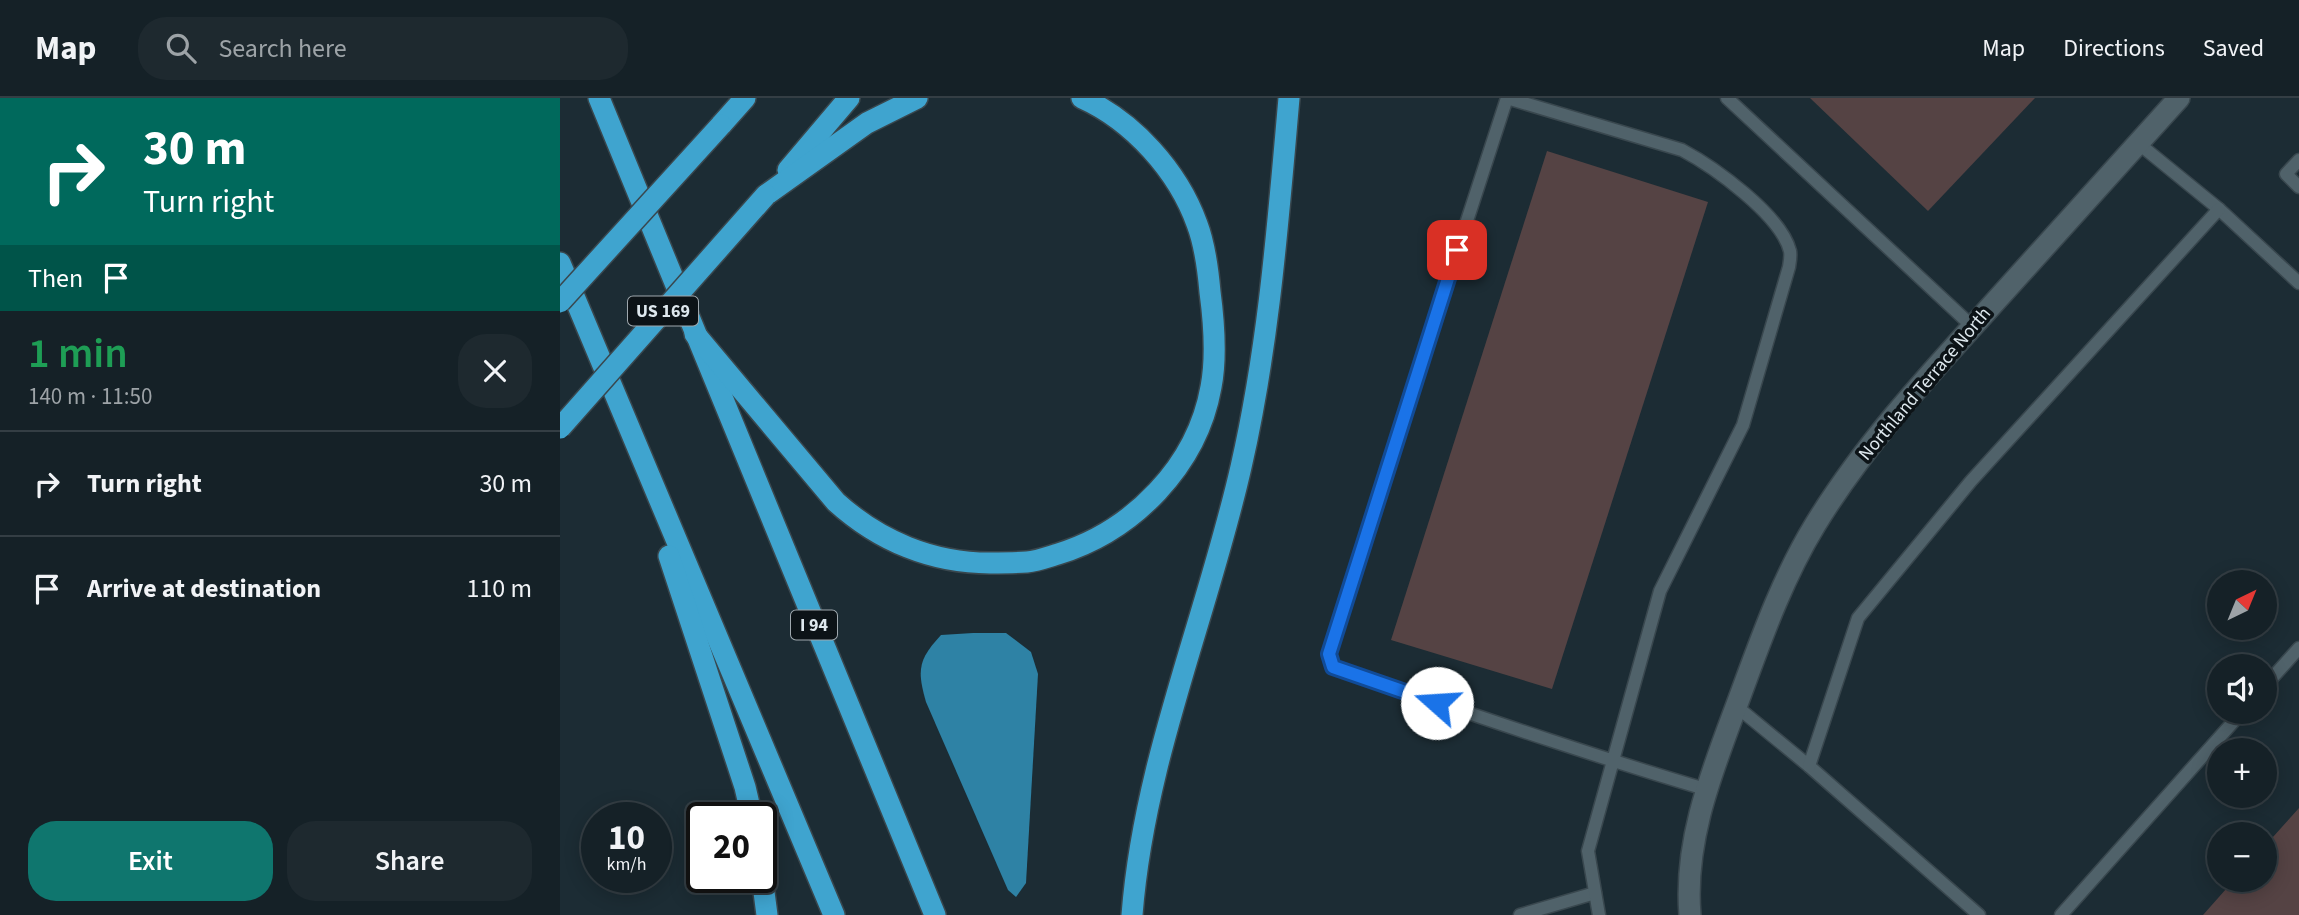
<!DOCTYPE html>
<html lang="en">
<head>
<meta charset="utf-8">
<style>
  body { margin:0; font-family:"Source Sans 3",sans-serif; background:#1e292f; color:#f1f3f6; height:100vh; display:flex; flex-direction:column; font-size:26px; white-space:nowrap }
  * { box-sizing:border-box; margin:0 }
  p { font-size:23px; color:#9da3a7 }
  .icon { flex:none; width:38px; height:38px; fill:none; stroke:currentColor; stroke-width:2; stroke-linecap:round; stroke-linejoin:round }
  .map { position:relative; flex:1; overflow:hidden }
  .details { display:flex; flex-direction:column; background:#152127; width:560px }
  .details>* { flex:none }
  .hud { background:#00695c; color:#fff; overflow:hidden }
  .needle { width:46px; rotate:43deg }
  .buttons { position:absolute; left:1647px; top:472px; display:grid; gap:14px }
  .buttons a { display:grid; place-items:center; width:70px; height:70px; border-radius:50%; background:#152127; box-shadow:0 4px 18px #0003,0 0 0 2px #343e44; font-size:35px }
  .speed { position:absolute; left:21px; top:704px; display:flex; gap:14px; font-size:35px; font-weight:700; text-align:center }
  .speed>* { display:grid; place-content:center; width:91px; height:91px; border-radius:50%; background:#152127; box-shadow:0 4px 18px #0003,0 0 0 2px #343e44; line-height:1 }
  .speed small { font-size:18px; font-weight:400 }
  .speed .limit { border:4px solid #111; border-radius:10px; background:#fff; color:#111 }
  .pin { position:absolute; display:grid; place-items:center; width:60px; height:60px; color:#fff; margin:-30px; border-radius:14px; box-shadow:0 4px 10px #0006 }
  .me { position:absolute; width:77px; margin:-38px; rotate:289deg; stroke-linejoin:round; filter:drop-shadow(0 0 5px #0008) }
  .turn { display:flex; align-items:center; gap:24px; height:147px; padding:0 28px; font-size:32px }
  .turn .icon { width:91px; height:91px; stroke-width:2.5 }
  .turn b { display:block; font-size:49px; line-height:60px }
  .then { display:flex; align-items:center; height:66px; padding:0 28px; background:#0003; gap:14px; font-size:26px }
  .round { display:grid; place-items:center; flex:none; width:74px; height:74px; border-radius:28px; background:#1e292f }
  .head { display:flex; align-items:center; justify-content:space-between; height:119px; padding:0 28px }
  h1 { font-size:42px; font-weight:600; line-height:52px; color:#1e9e55 }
  .action { display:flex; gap:14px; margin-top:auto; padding:14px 28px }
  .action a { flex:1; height:80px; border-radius:28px; background:#0f766e; color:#fff; font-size:28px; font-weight:600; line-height:80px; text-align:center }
  .action a+a { background:#1e292f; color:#f1f3f6 }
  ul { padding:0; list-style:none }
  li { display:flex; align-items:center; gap:21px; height:105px; padding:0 28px; border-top:2px solid #343e44 }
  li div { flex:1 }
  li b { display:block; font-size:26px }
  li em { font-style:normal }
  header { display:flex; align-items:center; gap:42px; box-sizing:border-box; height:98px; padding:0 35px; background:#152127; border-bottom:2px solid #343e44 }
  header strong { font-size:33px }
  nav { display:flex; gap:38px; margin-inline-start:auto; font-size:24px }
  .search { width:490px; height:63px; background:#1e292f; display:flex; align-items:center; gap:18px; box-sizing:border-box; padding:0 24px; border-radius:28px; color:#9da3a7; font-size:26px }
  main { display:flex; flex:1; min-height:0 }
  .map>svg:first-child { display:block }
</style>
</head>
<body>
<header>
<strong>Map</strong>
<div class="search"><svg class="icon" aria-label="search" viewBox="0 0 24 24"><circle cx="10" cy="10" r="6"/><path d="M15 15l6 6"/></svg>Search here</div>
<nav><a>Map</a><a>Directions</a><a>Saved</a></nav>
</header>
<main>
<section class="details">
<div class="hud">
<div class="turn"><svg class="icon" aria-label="right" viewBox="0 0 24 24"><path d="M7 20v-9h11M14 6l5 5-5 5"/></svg><div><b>30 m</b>Turn right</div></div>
<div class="then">Then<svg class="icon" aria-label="arrive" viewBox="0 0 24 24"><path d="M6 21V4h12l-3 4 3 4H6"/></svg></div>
</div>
<div class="head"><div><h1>1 min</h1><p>140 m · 11:50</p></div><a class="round"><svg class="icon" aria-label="close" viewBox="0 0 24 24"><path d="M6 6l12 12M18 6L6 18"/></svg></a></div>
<ul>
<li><svg class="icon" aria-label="right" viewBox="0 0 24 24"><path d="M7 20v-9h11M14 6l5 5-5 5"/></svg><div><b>Turn right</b></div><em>30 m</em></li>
<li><svg class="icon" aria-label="arrive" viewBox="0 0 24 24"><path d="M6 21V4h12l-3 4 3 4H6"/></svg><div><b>Arrive at destination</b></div><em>110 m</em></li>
</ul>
<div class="action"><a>Exit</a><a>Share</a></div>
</section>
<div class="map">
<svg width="1739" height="817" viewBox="0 0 1739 817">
  <rect width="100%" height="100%" fill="#1c2c34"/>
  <!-- water -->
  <path fill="#2e82a5" d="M413,535h33l25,19 7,22 -12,209 -10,14 -8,-7 -82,-188c-9,-32 -8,-42 15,-67z"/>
  <!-- building -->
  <g fill="#554344">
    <polygon points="1250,0 1475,0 1368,113"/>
    <polygon points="987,53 1148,104 992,591 831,542"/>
    <polygon points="1739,710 1739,817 1643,817 1674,782 1704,782 1704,749"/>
  </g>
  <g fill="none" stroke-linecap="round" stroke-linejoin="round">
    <!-- lane casing -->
    <g stroke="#39474e" stroke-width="15">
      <g id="lane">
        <polyline points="1167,0 1413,229"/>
        <polyline points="1578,45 1659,111 1739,185"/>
        <polyline points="1739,62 1726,76 1739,89"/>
        <polyline points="1704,589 1739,550"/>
        <polyline points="1176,608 1249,668 1419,817"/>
        <polyline points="1249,668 1298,520 1411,383 1659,111"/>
        <polyline points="960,817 1035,795"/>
        <path d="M1039,817l-11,-64 72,-260 83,-166 46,-158c1,-6 2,-11 1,-16 -9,-36 -76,-84 -108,-101l-175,-52 -99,304 -79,252 4,13c124,42 247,85 372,122"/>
        <polyline points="1501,817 1682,614"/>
      </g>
    </g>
    <!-- street casing -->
    <g stroke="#39474e" stroke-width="24">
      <path id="street" d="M1130,817c-6,-70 19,-136 43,-200 24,-64 46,-131 82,-190 47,-77 108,-144 169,-211 65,-72 130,-144 195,-216"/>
    </g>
    <!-- highway casing -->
    <g stroke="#39474e" stroke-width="24">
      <g id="highway">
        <polyline points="39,0 375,817"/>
        <polyline points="161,27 185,0"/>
        <polyline points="228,72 289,0"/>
        <polyline points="206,97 307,25 357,0"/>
        <polyline points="0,165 274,817"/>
        <path d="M135,236l141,168c43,39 96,61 154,61 12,0 25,0 37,-1 10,-1 21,-5 31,-8 75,-23 139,-88 153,-167 6,-31 3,-65 -1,-95 -2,-23 -5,-47 -13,-68 -19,-53 -64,-103 -115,-126"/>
        <polyline points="109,458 185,689 192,719"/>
        <polyline points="201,771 207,817"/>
        <path d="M572,817c12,-155 75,-298 109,-448 28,-122 37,-245 48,-369"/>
      </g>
    </g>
    <!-- lane -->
    <use href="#lane" stroke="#50626a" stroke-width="12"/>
    <!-- street -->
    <use href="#street" stroke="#50626a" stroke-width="21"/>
    <!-- highway -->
    <use href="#highway" stroke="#3fa4cf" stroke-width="21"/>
    <!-- highway-bridge casing -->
    <g stroke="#39474e" stroke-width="24" stroke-linecap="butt">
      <g id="highway-bridge">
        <polyline points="0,204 161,27"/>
        <polyline points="0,330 206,97"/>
      </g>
    </g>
    <!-- highway-bridge -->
    <use href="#highway-bridge" stroke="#3fa4cf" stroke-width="21"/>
  </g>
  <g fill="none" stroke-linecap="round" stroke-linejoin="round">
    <!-- route casing -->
    <g stroke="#114b97" stroke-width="18">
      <polyline id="route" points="877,605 773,569 769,556 897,152"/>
    </g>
    <!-- route -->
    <use href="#route" stroke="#1a73e8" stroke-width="12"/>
  </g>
  <g text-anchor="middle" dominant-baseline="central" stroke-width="7" stroke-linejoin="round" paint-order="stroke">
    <!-- shield labels -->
    <g fill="#0c1317" stroke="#9fa8ae" stroke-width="2">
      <rect x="68" y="198.5" width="70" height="29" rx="5"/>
      <rect x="231" y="512.5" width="46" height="29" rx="5"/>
    </g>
    <g font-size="18" font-weight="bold" fill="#dee8ee">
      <text x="103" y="213">US 169</text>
      <text x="254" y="527">I 94</text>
    </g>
    <!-- street labels -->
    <g font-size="19" fill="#dee8ee" stroke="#0c1317">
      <text transform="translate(1365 286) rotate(-50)">Northland Terrace North</text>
    </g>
  </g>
</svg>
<div class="buttons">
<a><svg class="needle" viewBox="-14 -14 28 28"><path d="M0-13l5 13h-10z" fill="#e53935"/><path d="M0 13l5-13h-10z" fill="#9da3a7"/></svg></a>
<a><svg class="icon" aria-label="sound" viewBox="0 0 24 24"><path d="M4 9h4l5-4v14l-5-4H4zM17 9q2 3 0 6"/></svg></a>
<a>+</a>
<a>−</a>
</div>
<div class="speed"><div>10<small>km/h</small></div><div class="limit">20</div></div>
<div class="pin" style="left:897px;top:152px;background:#d93025"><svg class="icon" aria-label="arrive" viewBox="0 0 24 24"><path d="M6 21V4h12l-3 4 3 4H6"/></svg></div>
<svg class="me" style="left:877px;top:605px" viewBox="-20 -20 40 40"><circle r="19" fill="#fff"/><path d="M0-13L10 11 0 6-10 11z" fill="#1a73e8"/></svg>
</div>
</main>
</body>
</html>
